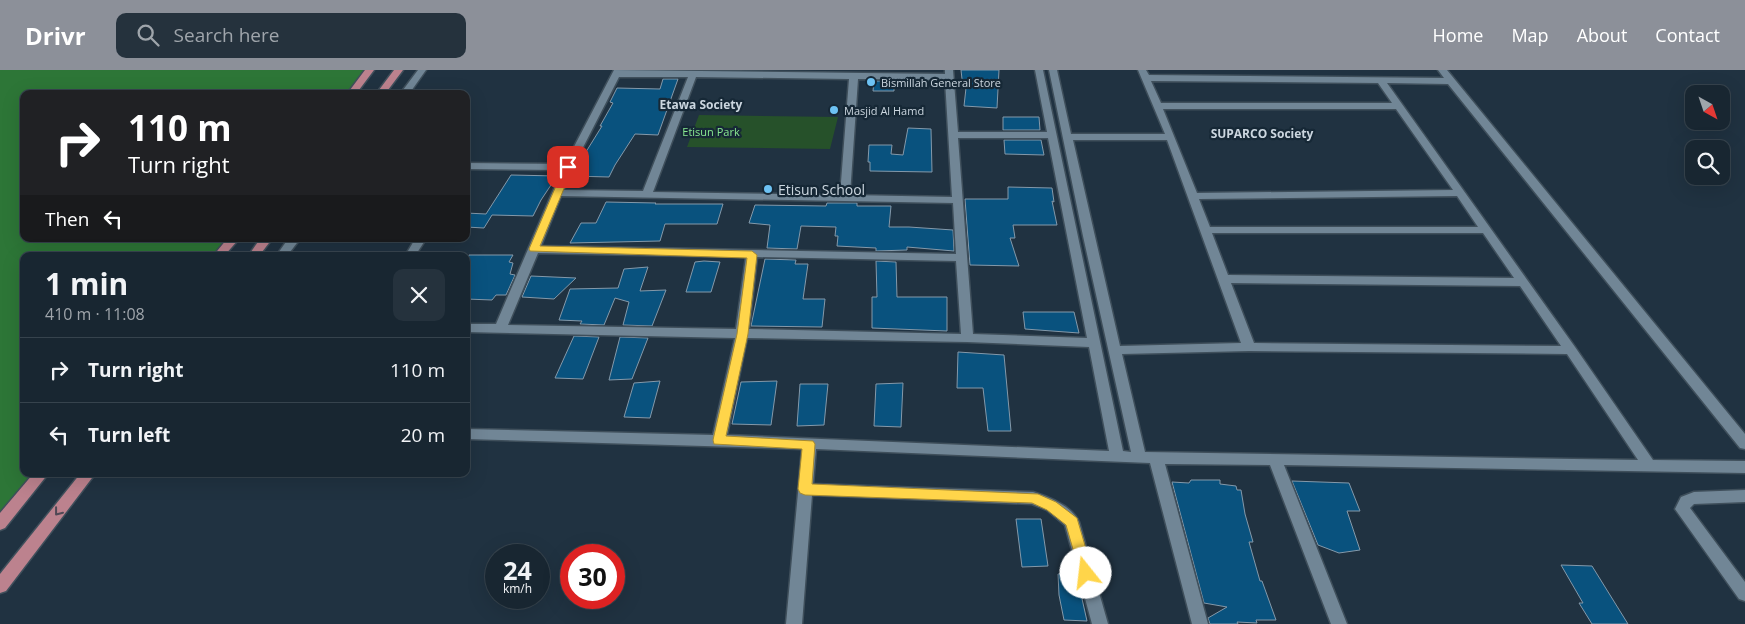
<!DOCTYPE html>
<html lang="en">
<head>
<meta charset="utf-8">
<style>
  body { margin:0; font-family:"Open Sans",sans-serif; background:#25323d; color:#f1f3f6; height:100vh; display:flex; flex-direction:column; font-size:19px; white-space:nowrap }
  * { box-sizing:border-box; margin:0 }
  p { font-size:16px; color:#9fa5ab }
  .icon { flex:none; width:28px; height:28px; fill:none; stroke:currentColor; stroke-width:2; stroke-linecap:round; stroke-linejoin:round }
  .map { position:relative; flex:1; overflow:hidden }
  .panel { position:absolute; left:20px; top:182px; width:450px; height:225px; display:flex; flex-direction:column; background:#182631; border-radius:10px; box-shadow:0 5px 20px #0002,0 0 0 1px #36434d }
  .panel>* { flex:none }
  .banner { position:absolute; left:20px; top:20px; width:450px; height:152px; border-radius:10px; box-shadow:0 5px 20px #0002,0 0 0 1px #36434d; background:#202124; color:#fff; overflow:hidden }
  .needle { width:32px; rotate:140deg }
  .buttons { position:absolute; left:1685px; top:15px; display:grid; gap:10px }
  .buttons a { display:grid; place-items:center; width:45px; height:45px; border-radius:10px; background:#182631; box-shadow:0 5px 20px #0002,0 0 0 1px #36434d; font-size:25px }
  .speed { position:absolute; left:485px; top:474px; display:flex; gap:10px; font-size:25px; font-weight:700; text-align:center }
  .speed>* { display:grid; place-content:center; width:65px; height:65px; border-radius:50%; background:#182631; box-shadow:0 5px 20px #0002,0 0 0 1px #36434d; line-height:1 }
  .speed small { font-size:12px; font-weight:400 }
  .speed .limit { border:8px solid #d22; background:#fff; color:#111 }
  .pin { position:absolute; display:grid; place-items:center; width:42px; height:42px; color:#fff; margin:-21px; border-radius:10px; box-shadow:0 2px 8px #0006 }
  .me { position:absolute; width:55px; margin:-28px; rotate:344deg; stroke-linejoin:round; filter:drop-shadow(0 0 4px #0008) }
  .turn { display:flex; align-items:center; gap:18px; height:105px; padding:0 25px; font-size:22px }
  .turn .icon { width:65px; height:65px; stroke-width:2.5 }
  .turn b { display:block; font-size:35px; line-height:42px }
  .then { display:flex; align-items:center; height:48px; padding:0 25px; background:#0003; gap:10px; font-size:19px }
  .round { display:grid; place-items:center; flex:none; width:52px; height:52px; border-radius:10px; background:#25323d }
  .head { display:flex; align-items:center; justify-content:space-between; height:85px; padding:0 25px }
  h1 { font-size:30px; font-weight:700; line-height:38px }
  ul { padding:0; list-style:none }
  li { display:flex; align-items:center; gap:15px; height:65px; padding:0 25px; border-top:1px solid #36434d }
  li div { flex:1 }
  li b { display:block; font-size:19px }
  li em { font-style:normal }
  header { display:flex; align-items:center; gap:30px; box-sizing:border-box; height:70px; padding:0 25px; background:#8c9099; color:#fff }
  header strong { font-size:24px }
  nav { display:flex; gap:28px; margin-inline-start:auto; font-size:18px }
  .search { width:350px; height:45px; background:#25323d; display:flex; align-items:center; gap:12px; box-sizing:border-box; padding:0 18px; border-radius:10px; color:#9fa5ab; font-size:19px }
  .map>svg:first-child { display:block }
</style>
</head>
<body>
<header>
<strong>Drivr</strong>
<div class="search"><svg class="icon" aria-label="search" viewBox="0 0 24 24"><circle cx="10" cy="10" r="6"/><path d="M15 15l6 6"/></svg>Search here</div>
<nav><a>Home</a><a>Map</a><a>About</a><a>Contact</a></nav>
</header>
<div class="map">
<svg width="1745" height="554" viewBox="0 0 1745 554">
  <rect width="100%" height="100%" fill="#203241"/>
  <!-- green -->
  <polygon fill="#26512a" points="699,45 838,47 830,79 687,77"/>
  <!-- forest -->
  <polygon fill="#2d7637" points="0,0 368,0 348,24 24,24 24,169 228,169 213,186 24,186 24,404 33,404 0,443"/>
  <!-- building -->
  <g fill="#09527e" stroke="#8499aa">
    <polygon points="961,0 999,0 997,38 964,36 966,18 963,18"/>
    <polygon points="663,9 678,9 658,65 635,64 615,95 609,107 571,106 602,56 600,56 613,33 610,32 617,18 660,19"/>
    <polygon points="874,11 894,11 894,21 873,21"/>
    <polygon points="1003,47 1039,47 1040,60 1003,60"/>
    <polygon points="908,58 931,59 932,102 870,101 870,92 868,92 869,75 892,75 891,84 903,85"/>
    <polygon points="1004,70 1041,70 1044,85 1005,84"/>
    <polygon points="511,105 557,106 541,130 533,146 492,145 484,158 466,157 466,143 486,144"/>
    <polygon points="1008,117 1052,118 1054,132 1052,131 1057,155 1013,155 1015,168 1010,168 1019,196 970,195 965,129 1008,129"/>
    <polygon points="606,132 656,133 655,134 723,134 717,154 665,154 660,171 570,173 581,153 596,153"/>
    <polygon points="827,133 857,133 857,136 891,136 889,157 909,157 953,160 954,181 907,177 907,180 876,181 876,178 837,176 838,166 835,166 836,157 801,156 797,179 767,178 770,155 749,153 755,135 826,136"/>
    <polygon points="469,185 513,185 509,192 513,193 510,204 515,205 506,225 496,225 492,230 466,229 466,191"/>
    <polygon points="765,189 796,190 795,194 808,194 803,229 825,229 822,257 751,256"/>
    <polygon points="704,191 720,192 711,222 686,222 695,192"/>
    <polygon points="876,191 896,192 897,227 947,227 947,261 872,258 872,227 877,227"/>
    <polygon points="648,197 640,221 666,220 652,256 623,255 629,232 615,228 604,255 580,254 582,251 559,250 570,219 618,218 624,199"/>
    <polygon points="531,206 576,208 554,229 522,227"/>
    <polygon points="1023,242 1074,242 1079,263 1025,259"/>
    <polygon points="574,266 599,267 583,309 555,308"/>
    <polygon points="620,267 648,268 632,309 609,310"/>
    <polygon points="958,282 1004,285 1011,361 988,361 983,318 957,318"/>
    <polygon points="660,311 650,348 624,347 634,313"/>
    <polygon points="777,311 771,355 732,354 741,312"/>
    <polygon points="903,313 901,357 874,356 876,314"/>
    <polygon points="800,314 828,314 824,355 797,356"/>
    <polygon points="1191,410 1220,410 1220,414 1236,416 1237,420 1241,420 1245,444 1253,472 1249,472 1260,511 1262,511 1276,550 1256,550 1257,553 1237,552 1238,554 1210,554 1208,548 1227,537 1204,533 1172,412 1189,413"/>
    <polygon points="1292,411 1349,413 1360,441 1347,441 1360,480 1339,483 1318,475"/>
    <polygon points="1016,449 1041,449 1048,496 1022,497"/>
    <polygon points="1561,495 1592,496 1628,554 1592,554 1579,533 1583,533"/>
    <polygon points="1076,502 1087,551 1064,550 1059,525 1058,504"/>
  </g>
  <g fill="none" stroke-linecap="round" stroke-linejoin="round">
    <!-- minor casing -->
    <g stroke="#3f4f5b" stroke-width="3">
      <g id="minor">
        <polygon points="418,0 426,0 409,24 400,24"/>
        <path d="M614,0l331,4v-4h8l5,62h89l-12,-62h8l80,381 8,1 -48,-216 -34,-166h8l14,64h94l-27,-64h8l3,5 295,3 -6,-8h9l298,364v15l-5,-1 -292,-364 -61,-1 188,264 78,113 92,1v12l-461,-8 63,159h-16l-61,-159 -105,-1 43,160h-16l-42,-161 -334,-14 -3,35 220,8c16,5 39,14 46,30l29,102h-16l-27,-99 -18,-15 -15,-6 -220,-9 -10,129h-16l16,-175 -336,-10v-10l247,6 22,-97 -269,-6v-8h30l66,-154 -96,-1v-6l99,1zM619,7h69l-45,114 -79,-1 9,-23zM696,7l153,2 -9,116 -187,-3zM858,9l87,1 7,117 -102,-2zM1151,11l227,2 14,20h-231zM1163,39h233l57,81 -256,3zM958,68h90l39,200 -114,-4zM1073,70h94l74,203 -121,3zM561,126l392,7 3,51 -415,-8zM1457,126l21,31h-268l-11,-28zM1212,163h271l31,45 -286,-3zM538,183l208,4 -10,72 -228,-4zM757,187l199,4 5,73 -212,-5zM1231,213l289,3 41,60 -307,-3zM747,268l220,4 122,5 20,104 -382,-16zM1249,281l318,3 71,106 -493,-8 -23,-98z"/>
        <polygon points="288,169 300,169 287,186 276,186"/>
        <polygon points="415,169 426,169 415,186 405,186"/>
        <polygon points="1745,420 1745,432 1694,434 1690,438 1745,512 1745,531 1739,529 1675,439 1681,427 1694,422"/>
      </g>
    </g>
    <!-- major casing -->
    <g stroke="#3f4f5b" stroke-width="3">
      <g id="major">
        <polygon points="365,0 374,0 356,24 347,24"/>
        <polygon points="394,0 403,0 385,24 376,24"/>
        <polygon points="227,169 239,169 224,186 213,186"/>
        <polygon points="260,169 272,169 259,186 248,186"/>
        <polygon points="33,404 48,404 5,458 0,460 0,443"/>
        <polygon points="80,404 95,404 6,521 0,523 0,504"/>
      </g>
    </g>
    <!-- minor -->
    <use href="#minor" fill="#718696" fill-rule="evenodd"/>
    <!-- major -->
    <use href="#major" fill="#bc828e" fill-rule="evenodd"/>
  </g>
  <!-- one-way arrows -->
  <defs><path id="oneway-chevron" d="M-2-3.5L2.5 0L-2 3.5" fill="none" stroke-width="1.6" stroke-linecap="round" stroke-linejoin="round" transform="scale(1.25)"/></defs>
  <use stroke="#504855" href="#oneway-chevron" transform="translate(58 442) rotate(128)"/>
  <!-- route -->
  <polygon fill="#ffd54a" stroke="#a68a30" points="568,94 573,97 540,176 752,181 757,185 748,264 726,366 813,371 815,374 812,414 1038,424 1056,432 1077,448 1093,503 1091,507 1086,509 1081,507 1066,455 1047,440 1032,433 805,425 800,423 798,419 802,379 714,374 713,370 737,264 747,188 530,181 529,179 564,97"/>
  <!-- markers -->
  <g fill="#6dc2f3" stroke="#162836" stroke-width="2">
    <circle cx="871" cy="12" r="5"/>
    <circle cx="834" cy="40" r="5"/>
    <circle cx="768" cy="119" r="5"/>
  </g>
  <g text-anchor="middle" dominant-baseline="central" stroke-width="4.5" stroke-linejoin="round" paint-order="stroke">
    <!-- far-poi labels -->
    <g font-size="11" fill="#cbd6df" stroke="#162836" text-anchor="start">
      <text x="881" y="12">Bismillah General Store</text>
      <text x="844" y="40">Masjid Al Hamd</text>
    </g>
    <!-- far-park labels -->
    <g font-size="11" fill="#89e991" stroke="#162836">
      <text x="711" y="61">Etisun Park</text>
    </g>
    <!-- far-neighbourhood labels -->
    <g font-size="12" font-weight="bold" fill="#cbd6df" stroke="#162836">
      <text x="701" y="34">Etawa Society</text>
      <text x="1262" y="63">SUPARCO Society</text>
    </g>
    <!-- poi labels -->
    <g font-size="14" fill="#cbd6df" stroke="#162836" text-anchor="start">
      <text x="778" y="119">Etisun School</text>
    </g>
  </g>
</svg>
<div class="buttons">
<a><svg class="needle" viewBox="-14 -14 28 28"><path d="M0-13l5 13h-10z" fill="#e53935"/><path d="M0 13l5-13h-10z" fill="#9fa5ab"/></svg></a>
<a><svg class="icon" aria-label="search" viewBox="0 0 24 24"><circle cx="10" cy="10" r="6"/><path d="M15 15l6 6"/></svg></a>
</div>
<div class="speed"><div>24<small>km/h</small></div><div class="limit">30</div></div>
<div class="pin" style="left:568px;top:97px;background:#d93025"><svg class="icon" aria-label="arrive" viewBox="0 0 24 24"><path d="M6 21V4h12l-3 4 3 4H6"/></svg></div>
<svg class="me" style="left:1086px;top:503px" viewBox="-20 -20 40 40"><circle r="19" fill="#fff"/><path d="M0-13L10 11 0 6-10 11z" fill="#ffd54a"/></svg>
<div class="banner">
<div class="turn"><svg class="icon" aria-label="right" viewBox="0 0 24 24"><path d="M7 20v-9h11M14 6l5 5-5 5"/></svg><div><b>110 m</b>Turn right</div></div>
<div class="then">Then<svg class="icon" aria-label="left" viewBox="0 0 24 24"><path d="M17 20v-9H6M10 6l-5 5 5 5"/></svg></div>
</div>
<section class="panel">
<div class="head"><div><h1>1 min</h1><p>410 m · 11:08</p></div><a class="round"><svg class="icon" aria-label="close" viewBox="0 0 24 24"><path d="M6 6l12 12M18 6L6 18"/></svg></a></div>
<ul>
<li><svg class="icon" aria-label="right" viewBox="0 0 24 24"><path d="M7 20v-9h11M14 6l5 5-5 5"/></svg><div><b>Turn right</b></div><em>110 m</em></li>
<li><svg class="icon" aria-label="left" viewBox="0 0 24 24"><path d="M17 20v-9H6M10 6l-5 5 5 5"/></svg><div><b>Turn left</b></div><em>20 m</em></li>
</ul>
</section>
</div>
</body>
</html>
